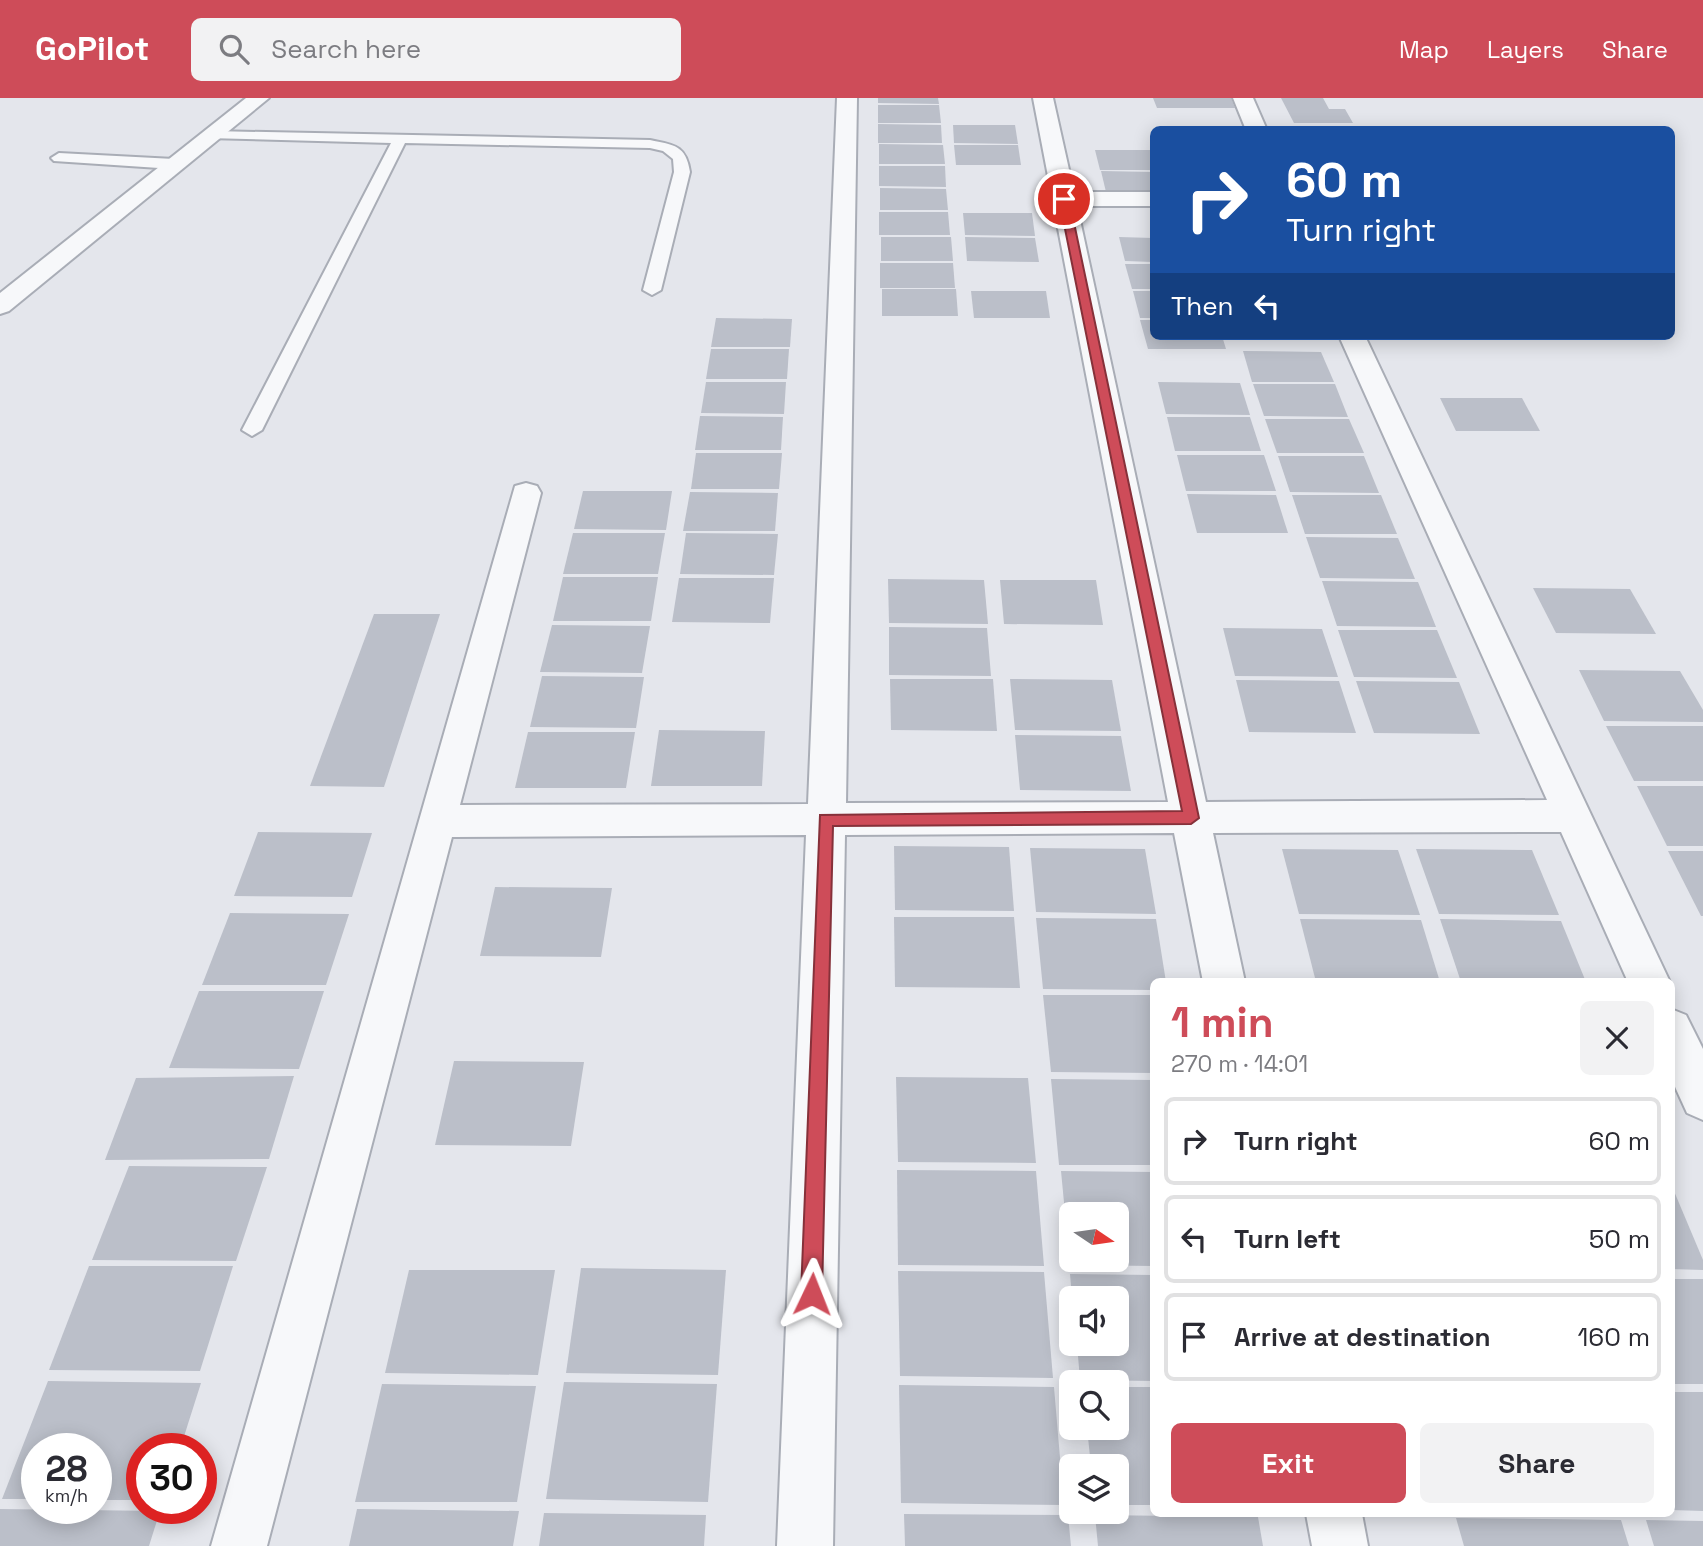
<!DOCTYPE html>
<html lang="en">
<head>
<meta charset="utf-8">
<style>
  body { margin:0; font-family:"Space Grotesk",sans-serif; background:#f2f2f3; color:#2b2b33; height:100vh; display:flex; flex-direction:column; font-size:26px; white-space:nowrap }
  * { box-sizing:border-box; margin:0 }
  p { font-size:23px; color:#7c7c81 }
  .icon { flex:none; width:38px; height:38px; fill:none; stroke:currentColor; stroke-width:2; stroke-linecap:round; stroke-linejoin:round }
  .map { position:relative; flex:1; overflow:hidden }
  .drawer { position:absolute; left:1150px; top:880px; width:525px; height:539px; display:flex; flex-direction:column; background:#fff; border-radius:10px; box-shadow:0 4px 18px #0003 }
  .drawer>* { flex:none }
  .guide { position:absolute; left:1150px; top:28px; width:525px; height:214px; border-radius:10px; box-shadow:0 4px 18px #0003; background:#1a4fa0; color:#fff; overflow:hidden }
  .needle { width:46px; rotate:103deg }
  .buttons { position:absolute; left:1059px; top:1104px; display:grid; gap:14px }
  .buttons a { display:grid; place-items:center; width:70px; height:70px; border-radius:10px; background:#fff; box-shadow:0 4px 18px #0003; font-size:35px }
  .speed { position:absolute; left:21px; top:1335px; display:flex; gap:14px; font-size:35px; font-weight:700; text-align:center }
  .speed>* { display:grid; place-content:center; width:91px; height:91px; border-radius:50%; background:#fff; box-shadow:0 4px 18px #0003; line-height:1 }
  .speed small { font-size:18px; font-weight:400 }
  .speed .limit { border:10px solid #d22; background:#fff; color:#111 }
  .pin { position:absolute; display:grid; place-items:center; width:60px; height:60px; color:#fff; margin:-30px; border:4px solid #fff; border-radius:50%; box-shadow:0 2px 7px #0007 }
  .me { position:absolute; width:77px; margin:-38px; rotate:2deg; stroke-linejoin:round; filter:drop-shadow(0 0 5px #0008) }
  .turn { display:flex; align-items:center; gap:24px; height:147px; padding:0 21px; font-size:32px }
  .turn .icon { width:91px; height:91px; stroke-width:2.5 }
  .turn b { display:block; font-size:49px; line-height:60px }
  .then { display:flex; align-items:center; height:66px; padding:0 21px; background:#0003; gap:14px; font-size:26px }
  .round { display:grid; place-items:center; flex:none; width:74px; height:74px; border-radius:10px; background:#f2f2f3 }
  .headline { display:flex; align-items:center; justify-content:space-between; height:119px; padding:0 21px }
  h1 { font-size:42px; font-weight:700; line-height:52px; color:#ce4c59 }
  .button { display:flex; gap:14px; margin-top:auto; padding:14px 21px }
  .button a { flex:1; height:80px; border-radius:10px; background:#ce4c59; color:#fff; font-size:28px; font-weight:700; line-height:80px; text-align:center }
  .button a+a { background:#f2f2f3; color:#2b2b33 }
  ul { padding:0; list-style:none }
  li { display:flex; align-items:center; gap:21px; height:88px; margin:0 14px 10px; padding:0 7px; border:4px solid #e1e1e2; border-radius:10px }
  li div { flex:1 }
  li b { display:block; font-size:26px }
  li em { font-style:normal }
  header { display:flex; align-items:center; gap:42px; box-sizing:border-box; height:98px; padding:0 35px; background:#ce4c59; color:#fff }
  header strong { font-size:33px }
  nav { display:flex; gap:38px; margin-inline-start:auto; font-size:24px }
  .search { width:490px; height:63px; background:#f2f2f3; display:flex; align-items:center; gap:18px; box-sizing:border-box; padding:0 24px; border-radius:10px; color:#7c7c81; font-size:26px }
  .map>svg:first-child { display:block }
</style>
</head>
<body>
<header>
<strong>GoPilot</strong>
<div class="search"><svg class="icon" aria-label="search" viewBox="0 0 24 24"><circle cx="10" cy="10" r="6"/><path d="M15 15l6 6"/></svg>Search here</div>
<nav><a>Map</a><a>Layers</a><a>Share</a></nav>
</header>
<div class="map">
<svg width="1703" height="1448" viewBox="0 0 1703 1448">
  <rect width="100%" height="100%" fill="#e4e6ec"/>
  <!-- building -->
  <g fill="#bbbfc9" fill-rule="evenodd">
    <polygon points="878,0 938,0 939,6 878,5"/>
    <polygon points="1153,0 1231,0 1235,10 1157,10"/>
    <polygon points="1281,0 1323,0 1329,11 1345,11 1353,25 1294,25"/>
    <polygon points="878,7 939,7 941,25 878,25"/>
    <polygon points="878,26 941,27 942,45 878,45"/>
    <polygon points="953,27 1015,27 1018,46 954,45"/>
    <polygon points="879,46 943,47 945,66 879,66"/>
    <polygon points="954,47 1018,47 1021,67 956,67"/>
    <polygon points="1095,52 1153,52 1153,72 1100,72"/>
    <polygon points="879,68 945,68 946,89 879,88"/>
    <polygon points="1101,73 1153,74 1153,95 1106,94"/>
    <polygon points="880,90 946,91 948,112 880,112"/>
    <polygon points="879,114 948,114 950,137 879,137"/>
    <polygon points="963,115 1032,115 1035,138 965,137"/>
    <polygon points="881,139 951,139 953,163 881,163"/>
    <polygon points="965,139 1035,140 1039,164 967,163"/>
    <polygon points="1119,139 1153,140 1153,164 1125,163"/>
    <polygon points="880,165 953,165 955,190 880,190"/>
    <polygon points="1125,166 1153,166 1153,191 1132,191"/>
    <polygon points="882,191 956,191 958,218 882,218"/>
    <polygon points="971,193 1046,193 1050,220 974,220"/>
    <polygon points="1133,193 1153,193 1153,220 1140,220"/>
    <polygon points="716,220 792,221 790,249 711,249"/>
    <polygon points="1140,222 1153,222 1153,238 1222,238 1226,251 1148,251"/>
    <polygon points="711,251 789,251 787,281 706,281"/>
    <polygon points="1243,253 1321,254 1334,284 1252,284"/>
    <polygon points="706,284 786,284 784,316 701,315"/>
    <polygon points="1158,284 1240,285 1250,317 1166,316"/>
    <polygon points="1253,286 1335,286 1348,319 1264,318"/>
    <polygon points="1440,300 1522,300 1540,333 1456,333"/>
    <polygon points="700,318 783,319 781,352 695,352"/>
    <polygon points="1167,319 1250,319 1261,353 1175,353"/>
    <polygon points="1265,321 1349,321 1364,355 1277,355"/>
    <polygon points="696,355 782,355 779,391 691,391"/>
    <polygon points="1177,357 1264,357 1276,393 1186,393"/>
    <polygon points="1278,358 1364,358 1379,395 1290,394"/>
    <polygon points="583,393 672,393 666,432 574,431"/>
    <polygon points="690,394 778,395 775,433 683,433"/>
    <polygon points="1187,396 1276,397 1288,435 1197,435"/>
    <polygon points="1292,397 1381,397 1397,436 1305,436"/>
    <polygon points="573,435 665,435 658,476 563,476"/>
    <polygon points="686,435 778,436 774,477 680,476"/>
    <polygon points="1306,439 1398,440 1415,481 1320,480"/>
    <polygon points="563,479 658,479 651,523 553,523"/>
    <polygon points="679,480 774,480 770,525 672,524"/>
    <polygon points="888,481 984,482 988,526 889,525"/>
    <polygon points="1000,482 1096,482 1103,527 1004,526"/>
    <polygon points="1322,483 1418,484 1436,529 1337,528"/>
    <polygon points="1533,490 1630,491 1656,536 1556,535"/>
    <polygon points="374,516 440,516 384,689 310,688"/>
    <polygon points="552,527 650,528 642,575 540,574"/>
    <polygon points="889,529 987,530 991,578 889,577"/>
    <polygon points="1223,530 1322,531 1338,579 1235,578"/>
    <polygon points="1338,532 1437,532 1457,580 1354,579"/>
    <polygon points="1579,572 1680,573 1703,612 1703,624 1604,623"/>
    <polygon points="542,578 644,579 636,630 530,629"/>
    <polygon points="890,581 993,581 997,633 891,632"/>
    <polygon points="1010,581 1112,582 1121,633 1015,632"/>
    <polygon points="1236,582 1339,583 1356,635 1249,634"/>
    <polygon points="1356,583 1459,584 1480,636 1374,635"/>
    <polygon points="1606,628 1703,628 1703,683 1634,683"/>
    <polygon points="659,632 765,633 762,688 651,688"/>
    <polygon points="528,634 635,634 626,690 515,690"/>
    <polygon points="1015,637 1121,638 1131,693 1020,692"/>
    <polygon points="1637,688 1703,688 1703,748 1667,748"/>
    <polygon points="258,734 372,735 352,799 234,798"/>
    <polygon points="894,748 1009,749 1014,813 895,812"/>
    <polygon points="1030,750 1145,751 1156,816 1036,814"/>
    <polygon points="1282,751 1398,752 1420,817 1299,816"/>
    <polygon points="1416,751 1532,752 1559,817 1439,816"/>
    <polygon points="1668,753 1703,753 1703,818 1701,818"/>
    <polygon points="495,789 612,790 601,859 480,858"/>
    <polygon points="230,815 349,816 326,887 202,887"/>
    <polygon points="894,819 1014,819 1020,890 895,889"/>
    <polygon points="1036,820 1156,821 1166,884 1153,884 1153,892 1043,891"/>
    <polygon points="1300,821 1421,822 1440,884 1316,884"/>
    <polygon points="1440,821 1561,823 1586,884 1461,884"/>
    <polygon points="199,893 324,893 299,971 169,970"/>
    <polygon points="1043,897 1153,897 1153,975 1051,974"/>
    <polygon points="454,963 584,964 571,1048 435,1047"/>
    <polygon points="294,978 269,1061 105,1062 136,980"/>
    <polygon points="896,979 1028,980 1036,1065 898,1064"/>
    <polygon points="1051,981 1153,982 1153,1067 1059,1067"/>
    <polygon points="129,1068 267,1069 236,1163 92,1162"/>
    <polygon points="897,1072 1036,1073 1044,1168 898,1167"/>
    <path d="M1061,1073l92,1v94l-83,-1zM1071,1116h45v46h-46z"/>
    <polygon points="1671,1086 1703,1162 1703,1172 1671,1171"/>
    <polygon points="89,1168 233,1168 200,1273 49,1272"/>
    <polygon points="581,1170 726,1172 718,1277 566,1275"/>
    <polygon points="409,1172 555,1172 538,1277 385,1275"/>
    <polygon points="898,1173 1044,1174 1053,1280 900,1278"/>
    <polygon points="1070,1176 1153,1177 1153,1283 1080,1282 1077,1246 1116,1246 1116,1200 1072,1200"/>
    <rect x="1671" y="1181" width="32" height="105"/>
    <polygon points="48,1283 201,1285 180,1351 142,1351 142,1402 96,1402 96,1351 37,1351 37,1401 2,1401"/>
    <polygon points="564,1284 717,1286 708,1404 546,1401"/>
    <polygon points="382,1286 536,1288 517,1404 355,1404"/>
    <polygon points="899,1287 1054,1289 1064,1407 901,1405"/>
    <polygon points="1116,1289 1153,1289 1153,1407 1116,1407 1116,1368 1091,1368 1087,1330 1116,1330"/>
    <polygon points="1671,1294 1703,1294 1703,1413 1671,1412"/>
    <polygon points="0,1411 160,1413 149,1448 0,1448"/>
    <polygon points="357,1411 519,1413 513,1448 349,1448"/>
    <polygon points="544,1415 706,1417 704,1448 539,1448"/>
    <polygon points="904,1416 1068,1417 1071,1448 905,1448"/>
    <polygon points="1095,1417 1258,1419 1263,1448 1098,1448"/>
    <polygon points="1456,1420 1621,1422 1629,1448 1464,1448"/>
    <polygon points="1646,1422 1703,1423 1703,1448 1654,1448"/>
  </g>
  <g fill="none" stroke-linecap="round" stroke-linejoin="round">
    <!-- service casing -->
    <g stroke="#a9adb6" stroke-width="4">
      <g id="service">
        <path d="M212,33l438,9c24,5 36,5 40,32l-29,118 -9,5 -9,-5 31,-118 -1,-13 -10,-8 -13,-3 -245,-5 -143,287 -10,6 -10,-6 149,-287 -184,-5 -2,-3z"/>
        <polygon points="59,55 174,61 182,66 174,71 54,63 51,60"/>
      </g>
    </g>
    <!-- minor casing -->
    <g stroke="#a9adb6" stroke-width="4">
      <g id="minor">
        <polygon points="246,0 269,0 9,213 0,216 0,195"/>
        <polygon points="837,0 857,0 846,705 1168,704 1033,0 1053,0 1074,94 1153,94 1153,108 1077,108 1206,704 1547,702 1339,238 1365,238 1670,884 1628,884 1561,734 1213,735 1245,884 1203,884 1174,735 845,737 833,1448 777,1448 806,737 452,739 267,1448 211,1448 515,388 526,385 537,388 541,395 460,707 808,706"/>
        <polygon points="1233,0 1253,0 1267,32 1246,32"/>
        <polygon points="1671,911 1686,917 1703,951 1703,1022 1687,1015 1671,980"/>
        <polygon points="1306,1416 1362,1416 1368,1448 1312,1448"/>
      </g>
    </g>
    <!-- service -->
    <use href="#service" fill="#f7f8fa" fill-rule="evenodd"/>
    <!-- minor -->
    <use href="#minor" fill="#f7f8fa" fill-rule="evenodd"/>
  </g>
  <!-- route -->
  <polygon fill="#ce4c59" stroke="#86313a" stroke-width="2" points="1064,98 1069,101 1199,720 1191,726 833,728 822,1196 819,1204 812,1207 804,1204 801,1196 820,717 1182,713 1059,101"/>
</svg>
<div class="buttons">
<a><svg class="needle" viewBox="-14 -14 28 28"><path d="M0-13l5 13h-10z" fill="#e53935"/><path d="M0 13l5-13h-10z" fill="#7c7c81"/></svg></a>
<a><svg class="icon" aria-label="sound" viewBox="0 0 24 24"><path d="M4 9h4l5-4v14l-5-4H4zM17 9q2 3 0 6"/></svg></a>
<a><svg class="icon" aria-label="search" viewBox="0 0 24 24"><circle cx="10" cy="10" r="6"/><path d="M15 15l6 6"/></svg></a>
<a><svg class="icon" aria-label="layers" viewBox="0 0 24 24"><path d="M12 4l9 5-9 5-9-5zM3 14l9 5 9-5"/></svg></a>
</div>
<div class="speed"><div>28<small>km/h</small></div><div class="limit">30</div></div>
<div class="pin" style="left:1064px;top:101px;background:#d93025"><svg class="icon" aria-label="arrive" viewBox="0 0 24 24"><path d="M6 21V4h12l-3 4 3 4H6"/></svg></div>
<svg class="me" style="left:812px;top:1196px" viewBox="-20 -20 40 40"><path d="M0-17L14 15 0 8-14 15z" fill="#ce4c59" stroke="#fff" stroke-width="4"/></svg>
<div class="guide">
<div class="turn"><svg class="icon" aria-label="right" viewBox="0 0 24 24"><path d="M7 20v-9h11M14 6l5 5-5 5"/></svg><div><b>60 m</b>Turn right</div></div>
<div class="then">Then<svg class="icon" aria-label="left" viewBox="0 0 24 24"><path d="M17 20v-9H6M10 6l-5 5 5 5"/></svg></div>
</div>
<section class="drawer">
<div class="headline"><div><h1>1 min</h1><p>270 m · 14:01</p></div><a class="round"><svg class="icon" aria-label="close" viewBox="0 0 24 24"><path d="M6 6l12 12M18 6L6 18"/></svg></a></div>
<ul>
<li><svg class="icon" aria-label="right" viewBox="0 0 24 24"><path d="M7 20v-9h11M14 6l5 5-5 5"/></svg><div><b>Turn right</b></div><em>60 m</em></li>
<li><svg class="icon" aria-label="left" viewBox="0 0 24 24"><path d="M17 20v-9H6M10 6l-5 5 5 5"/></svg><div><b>Turn left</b></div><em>50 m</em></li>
<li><svg class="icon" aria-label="arrive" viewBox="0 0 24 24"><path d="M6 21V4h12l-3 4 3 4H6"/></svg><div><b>Arrive at destination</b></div><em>160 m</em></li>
</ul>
<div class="button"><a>Exit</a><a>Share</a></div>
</section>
</div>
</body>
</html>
